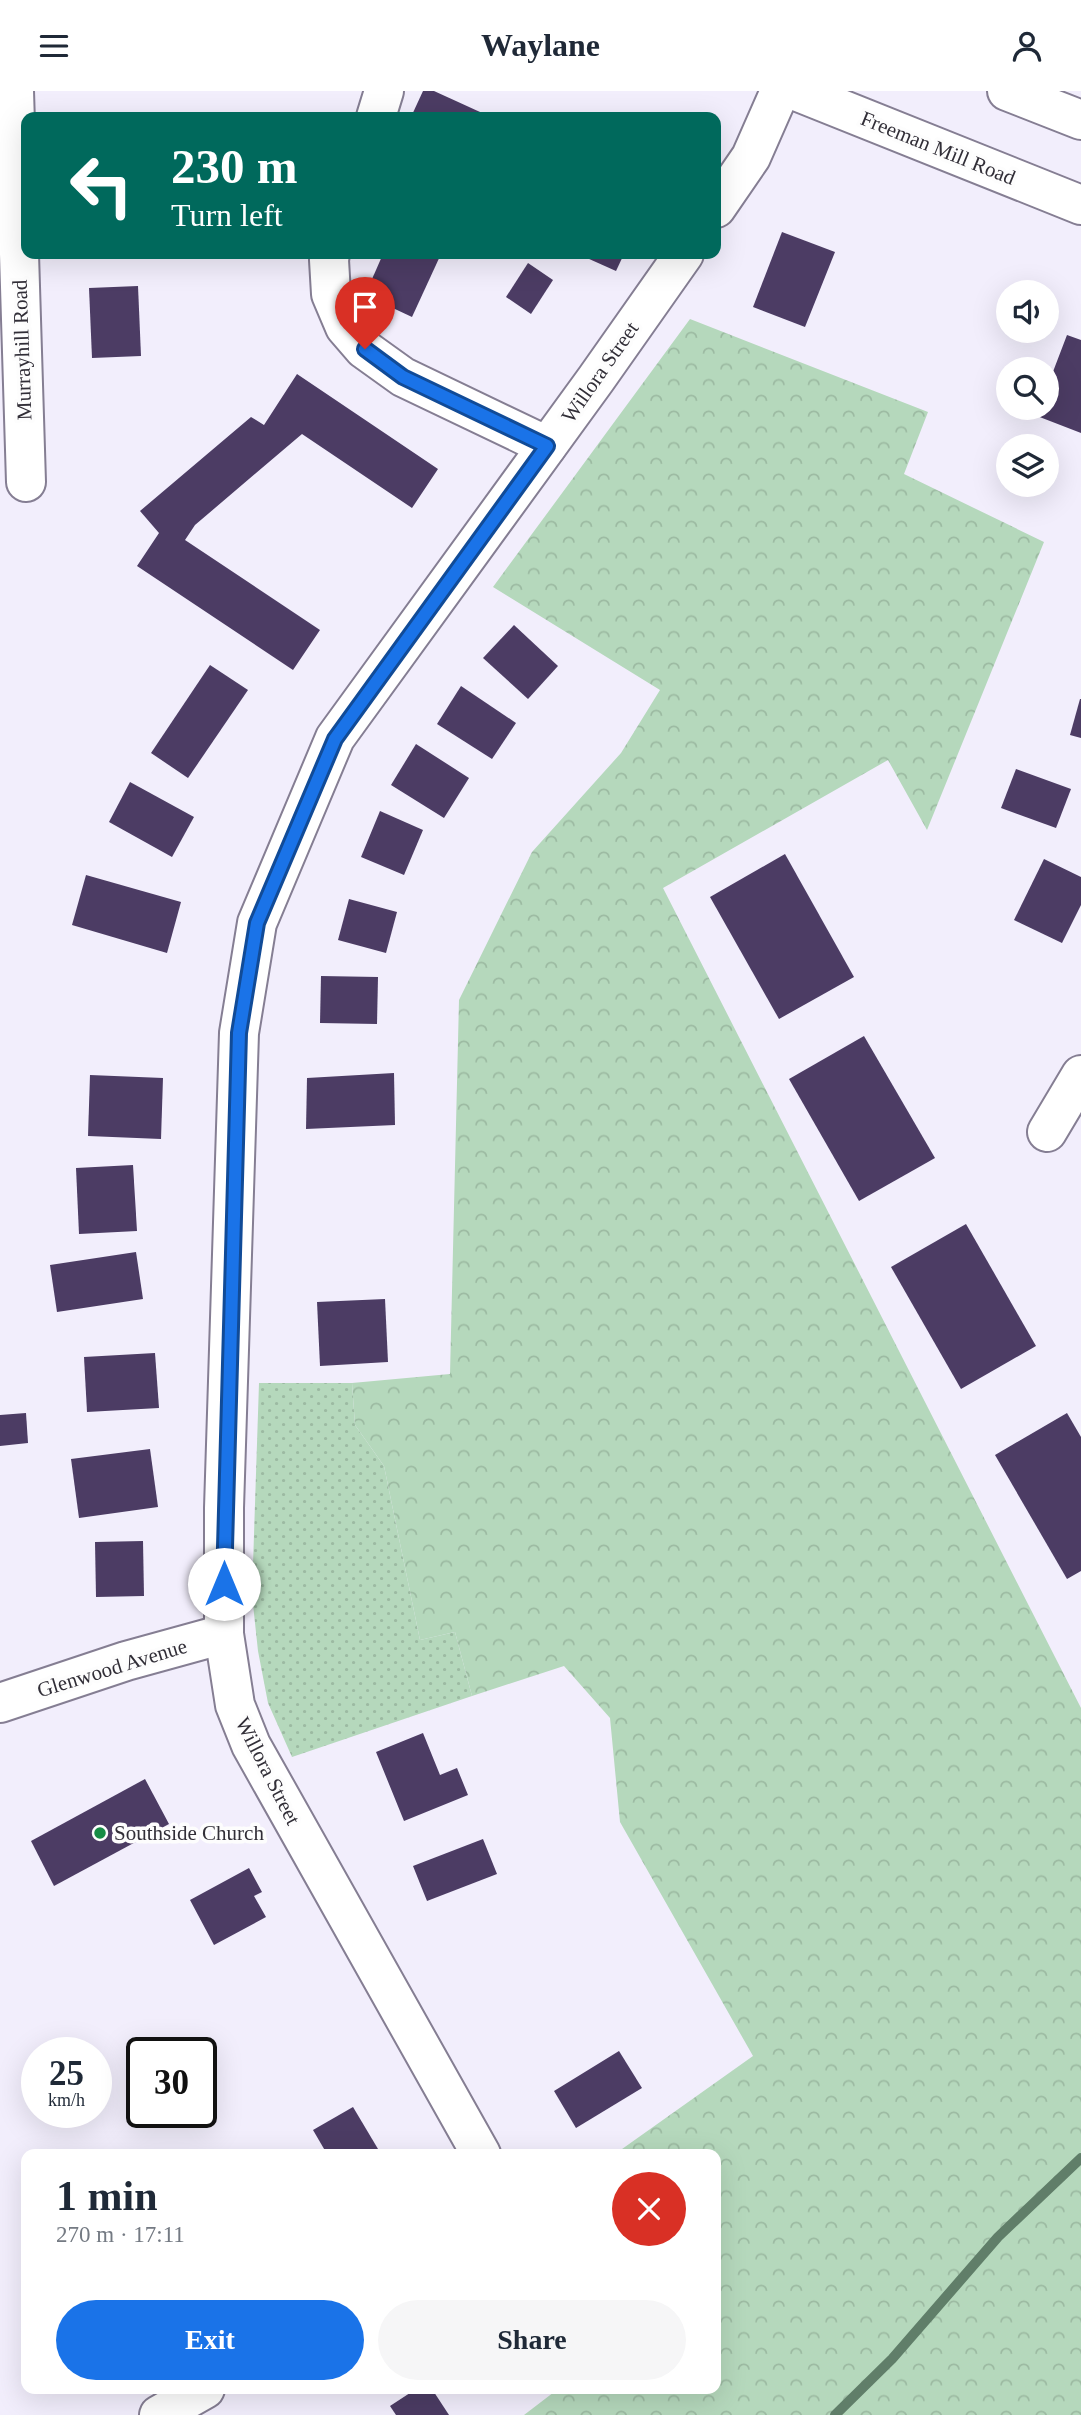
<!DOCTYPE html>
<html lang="en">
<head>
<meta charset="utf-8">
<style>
  body { margin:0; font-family:Georgia,serif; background:#f6f6f7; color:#1f2937; height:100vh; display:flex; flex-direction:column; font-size:26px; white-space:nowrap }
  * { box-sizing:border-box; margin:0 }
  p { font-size:23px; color:#747a83 }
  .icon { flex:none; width:38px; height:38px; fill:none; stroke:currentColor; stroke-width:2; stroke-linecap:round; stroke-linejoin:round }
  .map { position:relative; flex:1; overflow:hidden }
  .panel { position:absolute; left:21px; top:2058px; width:700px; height:245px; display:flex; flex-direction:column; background:#fff; border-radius:14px; box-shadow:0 7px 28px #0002 }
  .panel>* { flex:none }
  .top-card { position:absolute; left:21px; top:21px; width:700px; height:147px; border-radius:14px; box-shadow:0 7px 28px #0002; background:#00695c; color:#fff; overflow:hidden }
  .buttons { position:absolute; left:996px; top:189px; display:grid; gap:14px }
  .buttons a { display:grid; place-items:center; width:63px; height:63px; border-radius:50%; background:#fff; box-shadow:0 7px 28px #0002; font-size:35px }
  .speed { position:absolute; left:21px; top:1946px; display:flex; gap:14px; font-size:35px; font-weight:700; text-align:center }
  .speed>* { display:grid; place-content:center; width:91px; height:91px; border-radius:50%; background:#fff; box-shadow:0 7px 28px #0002; line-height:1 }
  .speed small { font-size:18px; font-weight:400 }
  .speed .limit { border:4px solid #111; border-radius:10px; background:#fff; color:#111 }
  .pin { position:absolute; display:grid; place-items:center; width:60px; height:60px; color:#fff; margin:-72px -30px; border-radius:50% 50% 50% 0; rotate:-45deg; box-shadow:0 0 7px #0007 }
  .pin .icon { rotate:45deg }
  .me { position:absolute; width:77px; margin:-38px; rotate:0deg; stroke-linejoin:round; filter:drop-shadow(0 0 5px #0008) }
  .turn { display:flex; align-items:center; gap:24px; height:147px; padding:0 35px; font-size:32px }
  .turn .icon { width:91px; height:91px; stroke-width:2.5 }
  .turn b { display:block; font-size:49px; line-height:60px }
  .round { display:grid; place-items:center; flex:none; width:74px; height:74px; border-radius:37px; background:#f6f6f7 }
  .summary { display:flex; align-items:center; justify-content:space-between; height:119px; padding:0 35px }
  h1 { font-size:42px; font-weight:700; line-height:52px }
  .action { display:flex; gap:14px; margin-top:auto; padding:14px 35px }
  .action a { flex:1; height:80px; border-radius:42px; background:#1a73e8; color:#fff; font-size:28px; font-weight:700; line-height:80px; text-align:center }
  .action a+a { background:#f6f6f7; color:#1f2937 }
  header { display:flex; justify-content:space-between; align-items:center; height:91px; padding:0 35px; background:#fff; font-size:32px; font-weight:700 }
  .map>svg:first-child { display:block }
</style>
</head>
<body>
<header><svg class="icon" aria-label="menu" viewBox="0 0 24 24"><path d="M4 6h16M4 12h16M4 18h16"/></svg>Waylane<svg class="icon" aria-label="person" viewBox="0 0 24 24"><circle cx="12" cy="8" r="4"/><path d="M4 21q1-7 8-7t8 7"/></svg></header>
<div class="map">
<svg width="1081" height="2324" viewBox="0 0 1081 2324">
  <defs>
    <pattern id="grass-dots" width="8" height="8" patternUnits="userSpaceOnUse" patternTransform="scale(1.75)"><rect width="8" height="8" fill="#b5d8bc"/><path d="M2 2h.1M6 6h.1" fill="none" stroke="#9cbaa2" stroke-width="1.8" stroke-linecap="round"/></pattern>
    <pattern id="forest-crowns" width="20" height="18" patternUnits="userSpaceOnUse" patternTransform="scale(1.75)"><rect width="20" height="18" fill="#b5d8bc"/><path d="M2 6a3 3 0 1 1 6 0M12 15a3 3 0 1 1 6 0" fill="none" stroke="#9cbaa2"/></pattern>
  </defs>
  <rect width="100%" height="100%" fill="#f2eefc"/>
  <!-- grass -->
  <polygon fill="url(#grass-dots)" points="259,1292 352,1292 355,1334 384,1375 420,1549 455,1541 472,1605 292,1666 268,1612 258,1560 252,1504"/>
  <!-- forest -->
  <polygon fill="url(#forest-crowns)" points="690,228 928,321 904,383 1044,451 927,739 888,669 663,797 1081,1617 1081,2324 524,2324 558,2298 716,2298 716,2063 615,2063 753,1965 620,1731 610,1627 564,1575 472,1605 455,1541 420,1549 384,1375 355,1334 352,1292 450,1283 459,909 532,761 621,662 660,599 493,496"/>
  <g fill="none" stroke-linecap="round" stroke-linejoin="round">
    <!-- stream -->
    <polyline stroke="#607e69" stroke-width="10" points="835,2324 892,2268 998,2146 1081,2067"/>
  </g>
  <!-- building -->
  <g fill="#4c3c64">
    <polygon points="423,0 434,0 491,26 411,26"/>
    <polygon points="782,141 835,161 805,236 753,216"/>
    <polygon points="383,163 441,163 412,226 365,204"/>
    <polygon points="578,163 624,163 616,180"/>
    <polygon points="528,172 553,189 531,223 506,206"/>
    <polygon points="138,195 141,265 92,267 89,197"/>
    <polygon points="1067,244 1081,249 1081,342 1037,325 1040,317 1046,317 1046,299"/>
    <polygon points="297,283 438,378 412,417 302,343 195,434 185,449 320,539 293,579 137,475 159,442 140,420 251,326 264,334"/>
    <polygon points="514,534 558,575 528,608 483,567"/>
    <polygon points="210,574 248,599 188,687 151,662"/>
    <polygon points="461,595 516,632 492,668 437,633"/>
    <polygon points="1080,608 1081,608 1081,647 1070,644"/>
    <polygon points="416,653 469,687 444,727 391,694"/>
    <polygon points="1016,678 1071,698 1056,737 1001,717"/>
    <polygon points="130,691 194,726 172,766 109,731"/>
    <polygon points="380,720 423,739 404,784 361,766"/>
    <polygon points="785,763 854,886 779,928 710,806"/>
    <polygon points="1044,768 1081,786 1081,814 1062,852 1014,829"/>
    <polygon points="86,784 181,811 167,862 72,834"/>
    <polygon points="349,808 397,821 386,862 338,849"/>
    <polygon points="321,885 378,886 377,933 320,932"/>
    <polygon points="864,945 935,1067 859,1110 789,988"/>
    <polygon points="394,982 395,1034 306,1038 307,987"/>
    <polygon points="90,984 163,987 161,1048 88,1045"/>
    <polygon points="133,1074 137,1140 79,1143 76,1077"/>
    <polygon points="966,1133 1036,1255 961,1298 891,1176"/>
    <polygon points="136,1161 143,1208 57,1221 50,1174"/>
    <polygon points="385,1208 388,1271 320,1275 317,1211"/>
    <polygon points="155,1262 159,1317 87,1321 84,1266"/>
    <polygon points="26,1322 28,1352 0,1355 0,1324"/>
    <polygon points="1067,1322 1081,1346 1081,1480 1067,1488 995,1364"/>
    <polygon points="150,1358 158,1416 79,1427 71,1368"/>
    <polygon points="143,1450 144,1505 96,1506 95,1451"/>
    <polygon points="423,1642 440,1684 457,1677 468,1704 404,1730 376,1661"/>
    <polygon points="145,1688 169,1733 54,1795 31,1750"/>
    <polygon points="483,1748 497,1783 427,1810 413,1775"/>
    <polygon points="249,1777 262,1801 254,1805 266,1826 214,1854 190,1809"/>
    <polygon points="619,1960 642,1997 576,2037 554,2000"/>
    <polygon points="353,2016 381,2063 327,2063 313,2039"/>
    <polygon points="416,2298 432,2298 449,2324 396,2324 390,2315"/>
  </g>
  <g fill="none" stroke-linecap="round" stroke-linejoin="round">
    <!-- minor casing -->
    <g stroke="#857e93" stroke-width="42">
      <g id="minor">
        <polyline points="14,0 26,391"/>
        <polyline points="376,26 384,0"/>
        <polyline points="716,117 751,66 780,0"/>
        <polyline points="330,163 329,169 331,203 345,236 364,258 403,286 547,355"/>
        <polyline points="1047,1041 1081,984"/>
        <polyline points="0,1612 126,1570 224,1543"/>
        <polyline points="481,2063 251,1654 235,1614 224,1543 224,1417 239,942 257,832 335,647 596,288 684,163"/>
        <polyline points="159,2324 205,2298"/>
      </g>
    </g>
    <!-- major casing -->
    <g stroke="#857e93" stroke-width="42">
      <g id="major">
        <polyline points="796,0 1081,114"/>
        <polyline points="1007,0 1081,29"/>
      </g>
    </g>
    <!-- minor -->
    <use href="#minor" stroke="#fff" stroke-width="38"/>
    <!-- major -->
    <use href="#major" stroke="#fff" stroke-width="38"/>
  </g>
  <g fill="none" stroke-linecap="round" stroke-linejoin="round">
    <!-- route casing -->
    <g stroke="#114b97" stroke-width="18">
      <polyline id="route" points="224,1493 239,942 257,832 335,648 547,355 403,286 365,258"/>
    </g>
    <!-- route -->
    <use href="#route" stroke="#1a73e8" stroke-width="12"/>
  </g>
  <!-- markers -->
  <circle fill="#178c46" stroke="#fdfdfd" stroke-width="2.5" cx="100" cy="1742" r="7"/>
  <g text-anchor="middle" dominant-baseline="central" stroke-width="7" stroke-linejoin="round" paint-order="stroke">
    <!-- street labels -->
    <g font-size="21" fill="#312e37" stroke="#fdfdfd">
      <text transform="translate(938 57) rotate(22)">Freeman Mill Road</text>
      <text transform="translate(22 259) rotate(-92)">Murrayhill Road</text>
      <text transform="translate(600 281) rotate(-55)">Willora Street</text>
      <text transform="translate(112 1577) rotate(-17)">Glenwood Avenue</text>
      <text transform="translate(268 1680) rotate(63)">Willora Street</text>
    </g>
    <!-- poi labels -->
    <g font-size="21" fill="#312e37" stroke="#fdfdfd" text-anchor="start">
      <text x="114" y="1742">Southside Church</text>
    </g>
  </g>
</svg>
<div class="buttons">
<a><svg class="icon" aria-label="sound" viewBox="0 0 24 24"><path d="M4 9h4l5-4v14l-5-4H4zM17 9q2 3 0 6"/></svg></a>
<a><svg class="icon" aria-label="search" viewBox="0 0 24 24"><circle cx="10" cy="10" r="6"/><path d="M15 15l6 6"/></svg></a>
<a><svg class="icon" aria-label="layers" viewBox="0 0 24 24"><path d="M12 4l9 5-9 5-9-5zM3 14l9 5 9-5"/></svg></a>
</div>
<div class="speed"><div>25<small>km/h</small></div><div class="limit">30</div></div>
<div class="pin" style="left:365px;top:258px;background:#d93025"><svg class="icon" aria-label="arrive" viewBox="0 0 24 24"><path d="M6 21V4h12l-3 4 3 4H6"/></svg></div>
<svg class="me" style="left:224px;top:1493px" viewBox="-20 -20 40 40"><circle r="19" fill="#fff"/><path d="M0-13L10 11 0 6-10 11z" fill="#1a73e8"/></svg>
<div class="top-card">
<div class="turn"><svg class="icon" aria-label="left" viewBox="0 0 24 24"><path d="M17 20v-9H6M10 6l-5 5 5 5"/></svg><div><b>230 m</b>Turn left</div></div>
</div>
<section class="panel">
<div class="summary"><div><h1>1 min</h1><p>270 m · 17:11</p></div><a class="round" style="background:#d93025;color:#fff"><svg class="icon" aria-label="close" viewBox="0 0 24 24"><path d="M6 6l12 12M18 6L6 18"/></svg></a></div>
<div class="action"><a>Exit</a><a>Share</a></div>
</section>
</div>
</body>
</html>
